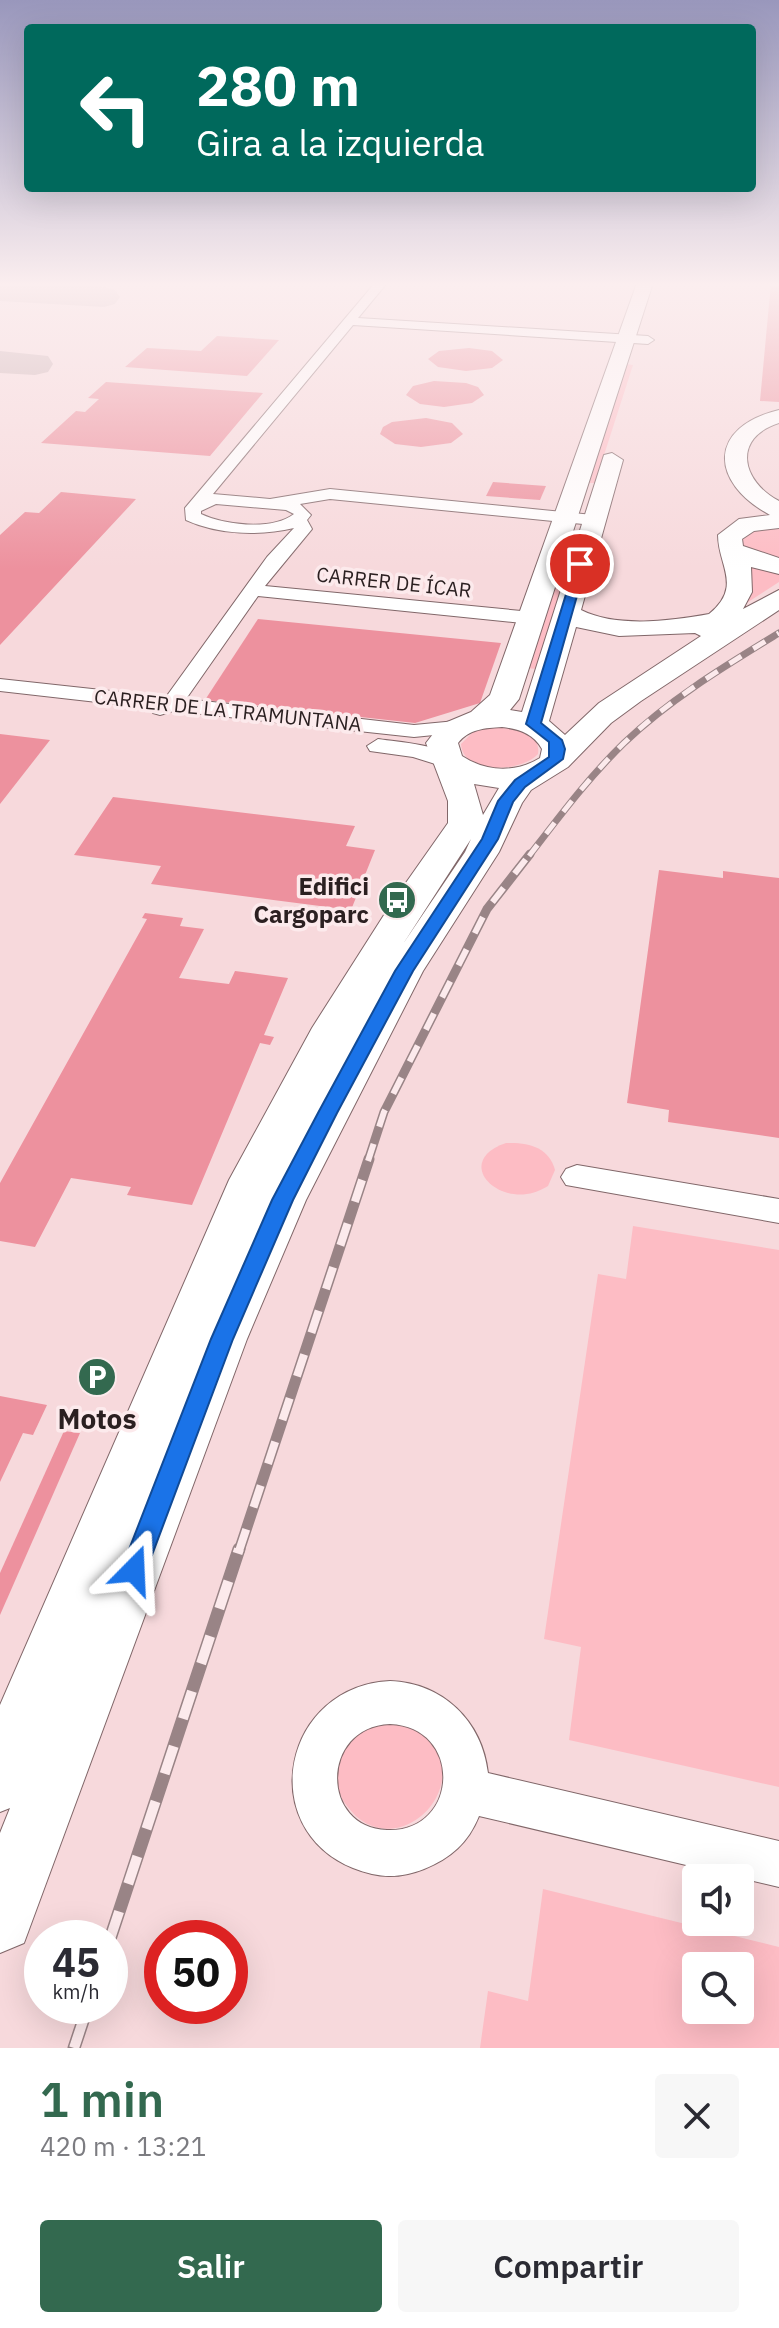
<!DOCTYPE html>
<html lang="es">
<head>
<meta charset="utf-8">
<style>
  body { margin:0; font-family:"IBM Plex Sans",sans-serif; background:#f7f7f7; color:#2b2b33; height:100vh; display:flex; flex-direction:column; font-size:30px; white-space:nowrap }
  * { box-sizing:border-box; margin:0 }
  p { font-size:26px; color:#7c7c81 }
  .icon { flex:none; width:44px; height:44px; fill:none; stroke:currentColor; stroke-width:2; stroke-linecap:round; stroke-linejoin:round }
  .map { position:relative; height:2048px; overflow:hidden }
  .sheet { display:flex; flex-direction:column; background:#fff; flex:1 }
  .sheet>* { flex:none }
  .hud { position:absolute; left:24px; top:24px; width:732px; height:168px; border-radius:8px; box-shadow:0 8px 32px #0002; background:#00695c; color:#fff; overflow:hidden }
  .tools { position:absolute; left:682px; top:1864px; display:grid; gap:16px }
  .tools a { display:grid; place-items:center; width:72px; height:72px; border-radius:8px; background:#fff; box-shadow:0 8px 32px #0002; font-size:40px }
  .speed { position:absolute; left:24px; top:1920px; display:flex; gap:16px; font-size:40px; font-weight:700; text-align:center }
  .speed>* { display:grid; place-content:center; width:104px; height:104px; border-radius:50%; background:#fff; box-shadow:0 8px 32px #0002; line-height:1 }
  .speed small { font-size:20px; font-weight:400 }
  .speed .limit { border:12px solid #d22; background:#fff; color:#111 }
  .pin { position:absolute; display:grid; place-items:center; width:68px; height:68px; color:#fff; margin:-34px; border:4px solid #fff; border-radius:50%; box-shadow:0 2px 8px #0007 }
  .me { position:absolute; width:88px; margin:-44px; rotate:21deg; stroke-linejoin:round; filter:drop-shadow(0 0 6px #0008) }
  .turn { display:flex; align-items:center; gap:28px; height:168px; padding:0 40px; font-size:36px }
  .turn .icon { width:104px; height:104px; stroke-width:2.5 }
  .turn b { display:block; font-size:56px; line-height:68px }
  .round { display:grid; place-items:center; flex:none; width:84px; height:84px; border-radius:8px; background:#f7f7f7 }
  .summary { display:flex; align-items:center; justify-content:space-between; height:136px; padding:0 40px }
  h1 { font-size:48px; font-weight:600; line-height:60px; color:#33694f }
  .primary-button { display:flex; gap:16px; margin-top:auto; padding:16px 40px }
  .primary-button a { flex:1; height:92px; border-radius:8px; background:#33694f; color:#fff; font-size:32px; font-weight:600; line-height:92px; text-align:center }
  .primary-button a+a { background:#f7f7f7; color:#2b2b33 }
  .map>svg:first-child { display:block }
</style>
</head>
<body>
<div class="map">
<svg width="779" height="2048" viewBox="0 0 779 2048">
  <rect width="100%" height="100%" fill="#f7d9dc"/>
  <!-- green -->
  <g fill="#fdbcc4" fill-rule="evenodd">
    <polygon points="626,364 633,365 595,483 587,483"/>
    <polygon points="779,525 779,561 742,547 741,534"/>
    <polygon points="749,564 779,570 779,582 745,604"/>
    <polygon points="561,565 570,566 537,669 526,668"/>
    <path d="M487,728c17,-1 55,1 51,26 -16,18 -75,22 -77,-10l12,-12z"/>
    <path d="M506,1143c22,-1 43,4 49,27l-7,16c-45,29 -99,-24 -42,-43z"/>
    <polygon points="633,1226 779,1250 779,1787 569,1740 581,1647 544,1639 598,1274 626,1279"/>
    <path d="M401,1719c9,6 24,11 30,20 42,56 -40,127 -84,67 -20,-26 -7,-49 7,-74z"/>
    <path d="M543,1889l236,58v101h-299l8,-57 40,10zM696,1966h44v44h-44z"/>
  </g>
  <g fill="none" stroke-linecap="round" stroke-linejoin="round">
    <!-- taxiway -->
    <g fill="#c8aeb1" fill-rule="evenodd">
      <polygon points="0,283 104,287 115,290 120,297 115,304 104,307 0,301"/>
      <polygon points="0,351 48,356 53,364 48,372 35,375 0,373"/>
    </g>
  </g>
  <!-- building -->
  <g fill="#ed919e">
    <polygon points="771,283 779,283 779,402 760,401"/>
    <polygon points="217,336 279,340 247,376 125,367 147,348 201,351"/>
    <polygon points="469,348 492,351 503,360 492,368 466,371 438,367 428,359 439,351"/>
    <polygon points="434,381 466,383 478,387 484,395 472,403 444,407 420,404 406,395 413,386"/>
    <polygon points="106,382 263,393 210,456 41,443 76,411 85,412 99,399 88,398"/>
    <polygon points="426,418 452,423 463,434 451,443 421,447 395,444 380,434 383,427 392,422"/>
    <polygon points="493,482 546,486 540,500 486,496"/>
    <polygon points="61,492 136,499 0,645 0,535 25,512 39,513"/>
    <polygon points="258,619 501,643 480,703 415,723 205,700"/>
    <polygon points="0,734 50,740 0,804"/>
    <polygon points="113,797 355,826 346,846 375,850 351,910 151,884 161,866 74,855"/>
    <polygon points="659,870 723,878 723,871 779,878 779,1138 668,1122 669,1110 627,1103"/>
    <polygon points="145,913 183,918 180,926 204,929 179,978 229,984 235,971 288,978 264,1035 274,1037 270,1045 260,1043 192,1205 127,1195 131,1187 71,1178 35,1247 0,1241 0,1183 147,919 142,918"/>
    <polygon points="0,1396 47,1405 33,1435 23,1433 0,1482"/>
    <polygon points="64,1431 80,1433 0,1615 0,1573"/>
  </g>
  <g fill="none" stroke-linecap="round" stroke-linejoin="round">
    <!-- street casing -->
    <g stroke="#816769" stroke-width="2">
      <g id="street">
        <path d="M375,283h12l-29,35 290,18 6,4 -6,4 -295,-19 -140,169 57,5 60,-10 263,26 8,5 -8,5 -263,-26 -30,5 11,11 -4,5 5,9 -47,57 267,26 10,6 -10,6 -274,-28 -72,103 228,26 42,-4 11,6 -3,5 -50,5 -240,-26 -14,4 -7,-2 -3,-5 -150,-17v-12l166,18 101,-140 27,-29c-34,8 -75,7 -108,-8l-1,-12zM216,504l70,6 8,4c-22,17 -70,11 -93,0v-3z"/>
        <path d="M378,739c20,3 68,6 81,22l-11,7 -35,-11 -43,-6 -3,-5z"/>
        <polygon points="577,1165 779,1199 779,1223 566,1185 561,1177 566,1169"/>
        <path d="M390,1681c53,2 92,40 98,92l291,68v46l-300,-71c-11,27 -28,42 -55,53 -25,10 -46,9 -71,-1 -99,-41 -69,-182 37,-187zM390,1724c74,3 69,109 -3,106 -67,-2 -67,-103 3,-106z"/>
      </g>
    </g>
    <!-- secondary casing -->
    <g stroke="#816769" stroke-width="2">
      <path id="secondary" d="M637,283h16l-134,416 -9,11 12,2 82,-257 8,-2 11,7 -42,150c36,18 89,11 128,4 34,-28 9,-48 9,-79l21,-16 31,-4c-61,-33 -62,-88 9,-105v13c-47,15 -38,58 0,78v27l-25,3 -12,8 1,7 36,12v16l-28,-7 1,25 -9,17 36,-19v20l-138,91 -30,22 -43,44 -37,23 -9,13 -23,49 -76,119 -117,229 -59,139 -223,604 -24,10v-120l10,-25 -10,4v-107l229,-525 83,-152 79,-124 57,-81v-22l-22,-58 14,-18 31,-13 19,-17zM576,627l43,9 76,-3 6,3 -102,67 -34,32 -16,-14zM502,727c16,2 31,6 40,22l-2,9c-24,15 -54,14 -78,-2l-4,-13c11,-14 27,-15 44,-16zM474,784l25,4 -16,27zM471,839l-6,13 -62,92z"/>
    </g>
    <!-- street -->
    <use href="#street" fill="#fff" fill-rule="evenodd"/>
    <!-- secondary -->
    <use href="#secondary" fill="#fff" fill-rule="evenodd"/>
    <!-- rail-far3 casing -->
    <g stroke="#998486" stroke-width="7">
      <path id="rail-far3" d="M529,856c30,-39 59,-78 95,-113 46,-44 101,-77 155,-110"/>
    </g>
    <!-- rail-far2 casing -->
    <g stroke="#998486" stroke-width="9">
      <polyline id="rail-far2" points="368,1161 384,1112 487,909 530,854"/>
    </g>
    <!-- rail-far1 casing -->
    <g stroke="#998486" stroke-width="11">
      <polyline id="rail-far1" points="239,1551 369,1159"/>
    </g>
    <!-- rail casing -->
    <g stroke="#998486" stroke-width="13">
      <g id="rail">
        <polyline points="110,1939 239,1549"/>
        <polyline points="74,2048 88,2006"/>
      </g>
    </g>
    <!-- rail-far3 -->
    <use href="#rail-far3" stroke="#fceaec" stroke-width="5" stroke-dasharray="14" stroke-linecap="butt"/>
    <!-- rail-far2 -->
    <use href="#rail-far2" stroke="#fceaec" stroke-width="6" stroke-dasharray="18" stroke-linecap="butt"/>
    <!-- rail-far1 -->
    <use href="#rail-far1" stroke="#fceaec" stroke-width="8" stroke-dasharray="23" stroke-linecap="butt"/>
    <!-- rail -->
    <use href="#rail" stroke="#fceaec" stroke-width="10" stroke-dasharray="29" stroke-linecap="butt"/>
  </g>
  <!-- sky -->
  <linearGradient id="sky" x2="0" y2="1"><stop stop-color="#9997bc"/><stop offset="0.5" stop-color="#fbeeef"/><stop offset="1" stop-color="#fbeeef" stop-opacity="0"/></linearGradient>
  <rect width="779" height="569" fill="url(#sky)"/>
  <!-- route -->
  <polygon fill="#1a73e8" stroke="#114b97" stroke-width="2" points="576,562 586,564 541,723 562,740 565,749 563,759 525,787 513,802 498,839 413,971 337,1113 293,1200 233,1339 143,1579 134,1583 124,1579 121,1570 211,1339 272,1200 318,1113 395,971 482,839 498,801 515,780 549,757 549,742 526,724"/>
  <!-- icons -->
  <defs>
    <g id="bus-disc" transform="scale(2)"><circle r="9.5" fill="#33694f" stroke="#fceaec"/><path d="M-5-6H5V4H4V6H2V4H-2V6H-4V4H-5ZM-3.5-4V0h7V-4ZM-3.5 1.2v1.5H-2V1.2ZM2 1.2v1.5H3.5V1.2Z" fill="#fff"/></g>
    <g id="parking-disc" transform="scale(2)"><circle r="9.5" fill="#33694f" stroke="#fceaec"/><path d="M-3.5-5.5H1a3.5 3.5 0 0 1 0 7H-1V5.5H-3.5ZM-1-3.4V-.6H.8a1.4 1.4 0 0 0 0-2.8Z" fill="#fff"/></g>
  </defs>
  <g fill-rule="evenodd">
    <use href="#bus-disc" x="397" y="900"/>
    <use href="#parking-disc" x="97" y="1377"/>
  </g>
  <g text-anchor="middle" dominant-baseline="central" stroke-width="7" stroke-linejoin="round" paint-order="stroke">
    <!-- far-street labels -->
    <g font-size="20" fill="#2b2021" stroke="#fceaec">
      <text transform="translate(394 582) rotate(6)">CARRER DE ÍCAR</text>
      <text transform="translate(228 710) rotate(6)">CARRER DE LA TRAMUNTANA</text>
    </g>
    <!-- poi labels -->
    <g font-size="24" font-weight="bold" fill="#2b2021" stroke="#fceaec" text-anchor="end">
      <text x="369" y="886">Edifici<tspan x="369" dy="28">Cargoparc</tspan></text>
    </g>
    <!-- near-poi labels -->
    <g font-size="28" font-weight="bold" fill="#2b2021" stroke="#fceaec">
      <text x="97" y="1418">Motos</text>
    </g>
  </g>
</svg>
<div class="tools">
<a><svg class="icon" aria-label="sound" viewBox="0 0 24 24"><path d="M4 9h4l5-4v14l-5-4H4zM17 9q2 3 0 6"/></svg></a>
<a><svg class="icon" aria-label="search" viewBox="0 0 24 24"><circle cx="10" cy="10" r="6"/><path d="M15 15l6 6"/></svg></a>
</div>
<div class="speed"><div>45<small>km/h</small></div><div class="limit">50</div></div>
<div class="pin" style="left:580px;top:564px;background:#d93025"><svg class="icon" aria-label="arrive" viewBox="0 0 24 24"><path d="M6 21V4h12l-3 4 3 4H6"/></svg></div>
<svg class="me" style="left:134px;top:1570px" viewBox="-20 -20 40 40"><path d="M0-17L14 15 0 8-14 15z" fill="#1a73e8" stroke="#fff" stroke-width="4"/></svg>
<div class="hud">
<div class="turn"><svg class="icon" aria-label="left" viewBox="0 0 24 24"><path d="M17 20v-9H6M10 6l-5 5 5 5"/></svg><div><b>280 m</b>Gira a la izquierda</div></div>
</div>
</div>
<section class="sheet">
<div class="summary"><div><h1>1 min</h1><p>420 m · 13:21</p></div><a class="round"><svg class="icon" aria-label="close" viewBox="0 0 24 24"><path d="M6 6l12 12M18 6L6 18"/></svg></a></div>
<div class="primary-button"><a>Salir</a><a>Compartir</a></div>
</section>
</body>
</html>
